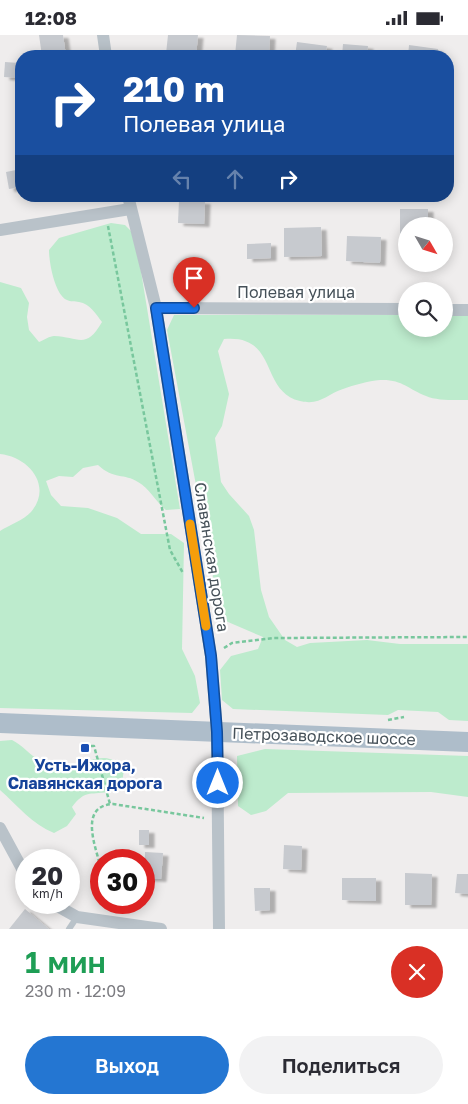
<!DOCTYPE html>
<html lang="ru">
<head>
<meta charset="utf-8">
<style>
  body { margin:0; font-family:"Golos Text",sans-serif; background:#f2f2f3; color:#2b2b33; height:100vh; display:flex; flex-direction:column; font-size:19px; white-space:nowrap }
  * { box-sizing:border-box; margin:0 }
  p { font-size:16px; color:#7c7c81 }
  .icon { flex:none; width:28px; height:28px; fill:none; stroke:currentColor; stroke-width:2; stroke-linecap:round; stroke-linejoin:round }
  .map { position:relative; height:894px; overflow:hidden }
  .drawer { display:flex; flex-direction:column; background:#fff; flex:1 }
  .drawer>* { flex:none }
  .top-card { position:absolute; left:15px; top:15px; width:439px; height:152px; border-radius:20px; box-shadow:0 2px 12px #0003; background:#1a4fa0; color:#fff; overflow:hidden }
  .needle { width:32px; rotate:129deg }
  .buttons { position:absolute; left:398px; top:182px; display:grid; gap:10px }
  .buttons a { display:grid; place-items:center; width:55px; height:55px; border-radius:50%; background:#fff; box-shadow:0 2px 12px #0003; font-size:25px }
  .speed { position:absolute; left:15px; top:814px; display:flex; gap:10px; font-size:25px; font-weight:700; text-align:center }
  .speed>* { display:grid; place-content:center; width:65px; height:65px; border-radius:50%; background:#fff; box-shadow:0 2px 12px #0003; line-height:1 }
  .speed small { font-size:12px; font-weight:400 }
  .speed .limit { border:8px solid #d22; background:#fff; color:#111 }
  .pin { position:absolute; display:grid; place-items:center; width:42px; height:42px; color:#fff; margin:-51px -21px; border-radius:50% 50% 50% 0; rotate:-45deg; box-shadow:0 0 5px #0007 }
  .pin .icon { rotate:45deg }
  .me { position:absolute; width:55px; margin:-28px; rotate:0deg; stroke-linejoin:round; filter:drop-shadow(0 0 4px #0008) }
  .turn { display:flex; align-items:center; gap:18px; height:105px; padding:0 25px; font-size:22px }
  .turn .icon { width:65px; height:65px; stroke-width:2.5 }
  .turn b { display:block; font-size:35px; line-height:42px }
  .lanes { display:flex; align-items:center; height:48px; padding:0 25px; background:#0003; justify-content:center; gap:25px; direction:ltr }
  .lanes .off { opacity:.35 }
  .round { display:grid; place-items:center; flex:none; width:52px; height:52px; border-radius:26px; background:#f2f2f3 }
  .summary { display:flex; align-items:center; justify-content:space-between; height:85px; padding:0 25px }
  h1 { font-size:30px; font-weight:600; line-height:38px; color:#1e9e55 }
  .action { display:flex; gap:10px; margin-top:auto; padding:10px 25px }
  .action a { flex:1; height:58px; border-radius:30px; background:#2476d2; color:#fff; font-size:20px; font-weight:600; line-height:58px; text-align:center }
  .action a+a { background:#f2f2f3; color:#2b2b33 }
  .status { display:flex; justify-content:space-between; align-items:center; height:35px; padding:0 25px; background:#fff; direction:ltr }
  .status svg { height:14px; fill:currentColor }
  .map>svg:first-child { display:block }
</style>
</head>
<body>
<div class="status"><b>12:08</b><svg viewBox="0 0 49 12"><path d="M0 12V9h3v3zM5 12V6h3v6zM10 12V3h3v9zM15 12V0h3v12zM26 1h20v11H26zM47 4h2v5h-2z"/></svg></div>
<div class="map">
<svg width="468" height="894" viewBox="0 0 468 894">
  <defs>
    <filter id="shadow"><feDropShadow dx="5.5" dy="3" stdDeviation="1" flood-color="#0004"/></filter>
  </defs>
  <rect width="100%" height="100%" fill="#efeded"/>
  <!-- green -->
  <g fill="#bdebcd">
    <path d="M111,188l14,2 10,10 45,274 -14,1c-11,-9 -16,-21 -28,-28 -14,-9 -24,-2 -40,-17l-15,3 -10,9 -14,-1 -13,5 5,14 10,11 27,2 29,10 24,16h30l13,9 -2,106 13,27 5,27 -8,10 -192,-5v-177c9,-6 24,-11 31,-19 22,-26 -2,-55 -31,-58v-172l21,6 8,15 -2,14 2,13 10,12c5,-2 11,-6 15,-6 25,1 32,14 48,-14 -6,-8 -12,-18 -23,-20 -4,-1 -9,0 -12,-2 -12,-5 -18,-37 -18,-50l10,-12z"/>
    <path d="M174,280h232v14h38v-14h24v85c-12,0 -31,1 -42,-4 -18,-7 -24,-17 -46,-16 -12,1 -26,5 -37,9 -16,5 -23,17 -43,12 -41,-10 -21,-67 -76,-62l-6,12 11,43 -7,32 -7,12 6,44 8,12 20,22 5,14 7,60 8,27 16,23 12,7 13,-4 57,-3 33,4h68v77l-19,-1 -11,-8 -40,-2 -10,5 -155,-6 -11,-9 -2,-30 11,-14 27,-7 5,-12 -42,-18 -54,-289z"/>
    <path d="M12,705c10,5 14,11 21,16 7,4 19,6 27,7 27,6 43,-18 64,6l-2,14c-4,3 -9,8 -14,9 -19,3 -23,-2 -36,15l4,7 -9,12 -13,7c-22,-9 -36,-27 -54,-43v-49z"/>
    <polygon points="265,714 468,721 468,762 431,757 288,758 266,776 251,780 238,771 237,721"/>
  </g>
  <!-- building -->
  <g fill="#c7cacf" filter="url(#shadow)">
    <polygon points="39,0 63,0 66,21 42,21"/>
    <polygon points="168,0 198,0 196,21 166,19"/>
    <polygon points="237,0 270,1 269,21 235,20"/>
    <polygon points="297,7 327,11 325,21 295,21"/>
    <polygon points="343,9 368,11 367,21 342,21"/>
    <polygon points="409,10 438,14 437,21 408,21"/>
    <polygon points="5,27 19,28 18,43 4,42"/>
    <polygon points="21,134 21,152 9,154 6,137"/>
    <polygon points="179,165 205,166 204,189 178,188"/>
    <polygon points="400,174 428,174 428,191 406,191 406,202 400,202"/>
    <polygon points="321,192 322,221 284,222 284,193"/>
    <polygon points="347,201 381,202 380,228 346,226"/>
    <polygon points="271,208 271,223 247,224 247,209"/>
    <rect x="139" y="795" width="10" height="15"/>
    <polygon points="284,810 302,811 301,835 283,834"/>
    <polygon points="145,817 163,818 161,844 144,843"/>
    <polygon points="405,838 432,839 431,870 405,870"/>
    <polygon points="457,839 468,839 468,859 455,858"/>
    <polygon points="342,843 376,843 376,866 342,865"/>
    <polygon points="254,853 270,853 270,875 255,876"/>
    <polygon points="25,874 49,894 9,894"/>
  </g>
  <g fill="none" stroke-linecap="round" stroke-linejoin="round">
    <!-- path -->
    <g stroke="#78c79d" stroke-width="2.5" stroke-dasharray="4 2.5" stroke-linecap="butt">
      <polyline points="108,191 170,515 183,538"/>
      <polyline points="224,613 232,608 274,603 468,602"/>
      <polyline points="388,685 404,682"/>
      <polyline points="91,711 94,711 110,769"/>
      <path d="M101,834c-5,-22 -23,-63 12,-65l91,14"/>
    </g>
    <!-- lane -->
    <polyline stroke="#b9c2c9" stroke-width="6" points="69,894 77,882"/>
    <!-- street -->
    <g stroke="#b9c2c9" stroke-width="12">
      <polyline points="103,0 106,21"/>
      <polyline points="128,161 156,273 211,621 217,697 219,894"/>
      <polyline points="0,195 130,174"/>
      <polyline points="156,273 406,274"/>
      <polyline points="444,275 468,275"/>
      <polyline points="0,793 26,841"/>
      <polyline points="52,868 77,882 161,894"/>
    </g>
    <!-- primary -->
    <polyline stroke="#aebdca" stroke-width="20" points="0,688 468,707"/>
  </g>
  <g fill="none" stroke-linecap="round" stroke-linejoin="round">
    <!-- route casing -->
    <g stroke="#114b97" stroke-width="12">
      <polyline id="route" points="194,273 156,273 211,621 217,697 218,748"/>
    </g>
    <!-- route -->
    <use href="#route" stroke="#1a73e8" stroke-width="9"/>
    <!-- slow -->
    <polyline stroke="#f59e0b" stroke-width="9" points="190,489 206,591"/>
  </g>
  <!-- markers -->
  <rect fill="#1a4fb4" stroke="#fff" stroke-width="2" x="80" y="708" width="10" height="10" rx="2.5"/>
  <g text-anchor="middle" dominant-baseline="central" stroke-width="4.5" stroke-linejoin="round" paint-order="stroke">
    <!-- street labels -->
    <g font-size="16" fill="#465159" stroke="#fff">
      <text x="296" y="257">Полевая улица</text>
      <text transform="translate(212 522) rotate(81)">Славянская дорога</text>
      <text transform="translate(324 701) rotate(2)">Петрозаводское шоссе</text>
    </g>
    <!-- transit labels -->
    <g font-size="16" font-weight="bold" fill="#164399" stroke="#fff">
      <text x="85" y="730">Усть-Ижора,<tspan x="85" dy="18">Славянская дорога</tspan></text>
    </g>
  </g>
</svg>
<div class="buttons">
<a><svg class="needle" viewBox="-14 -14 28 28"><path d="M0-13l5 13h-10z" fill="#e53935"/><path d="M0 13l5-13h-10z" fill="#7c7c81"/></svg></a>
<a><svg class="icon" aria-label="search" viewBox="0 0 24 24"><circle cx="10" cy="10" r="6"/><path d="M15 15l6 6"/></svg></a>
</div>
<div class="speed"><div>20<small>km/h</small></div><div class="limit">30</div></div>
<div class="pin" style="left:194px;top:273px;background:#d93025"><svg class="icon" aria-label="arrive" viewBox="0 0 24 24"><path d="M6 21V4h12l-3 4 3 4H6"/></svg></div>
<svg class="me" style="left:218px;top:748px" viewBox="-20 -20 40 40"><circle r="17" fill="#1a73e8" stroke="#fff" stroke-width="3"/><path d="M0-11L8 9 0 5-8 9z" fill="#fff"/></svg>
<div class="top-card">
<div class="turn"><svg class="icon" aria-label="right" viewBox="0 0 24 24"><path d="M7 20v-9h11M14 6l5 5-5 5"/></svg><div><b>210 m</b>Полевая улица</div></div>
<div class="lanes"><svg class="icon off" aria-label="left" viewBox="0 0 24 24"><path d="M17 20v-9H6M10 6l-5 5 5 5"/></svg><svg class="icon off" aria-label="ahead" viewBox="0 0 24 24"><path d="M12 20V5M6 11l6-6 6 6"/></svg><svg class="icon" aria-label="right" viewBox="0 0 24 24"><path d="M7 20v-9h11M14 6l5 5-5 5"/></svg></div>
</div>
</div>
<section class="drawer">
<div class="summary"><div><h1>1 мин</h1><p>230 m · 12:09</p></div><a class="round" style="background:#d93025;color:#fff"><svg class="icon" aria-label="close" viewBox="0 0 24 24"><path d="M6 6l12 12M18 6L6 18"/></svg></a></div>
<div class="action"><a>Выход</a><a>Поделиться</a></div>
</section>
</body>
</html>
